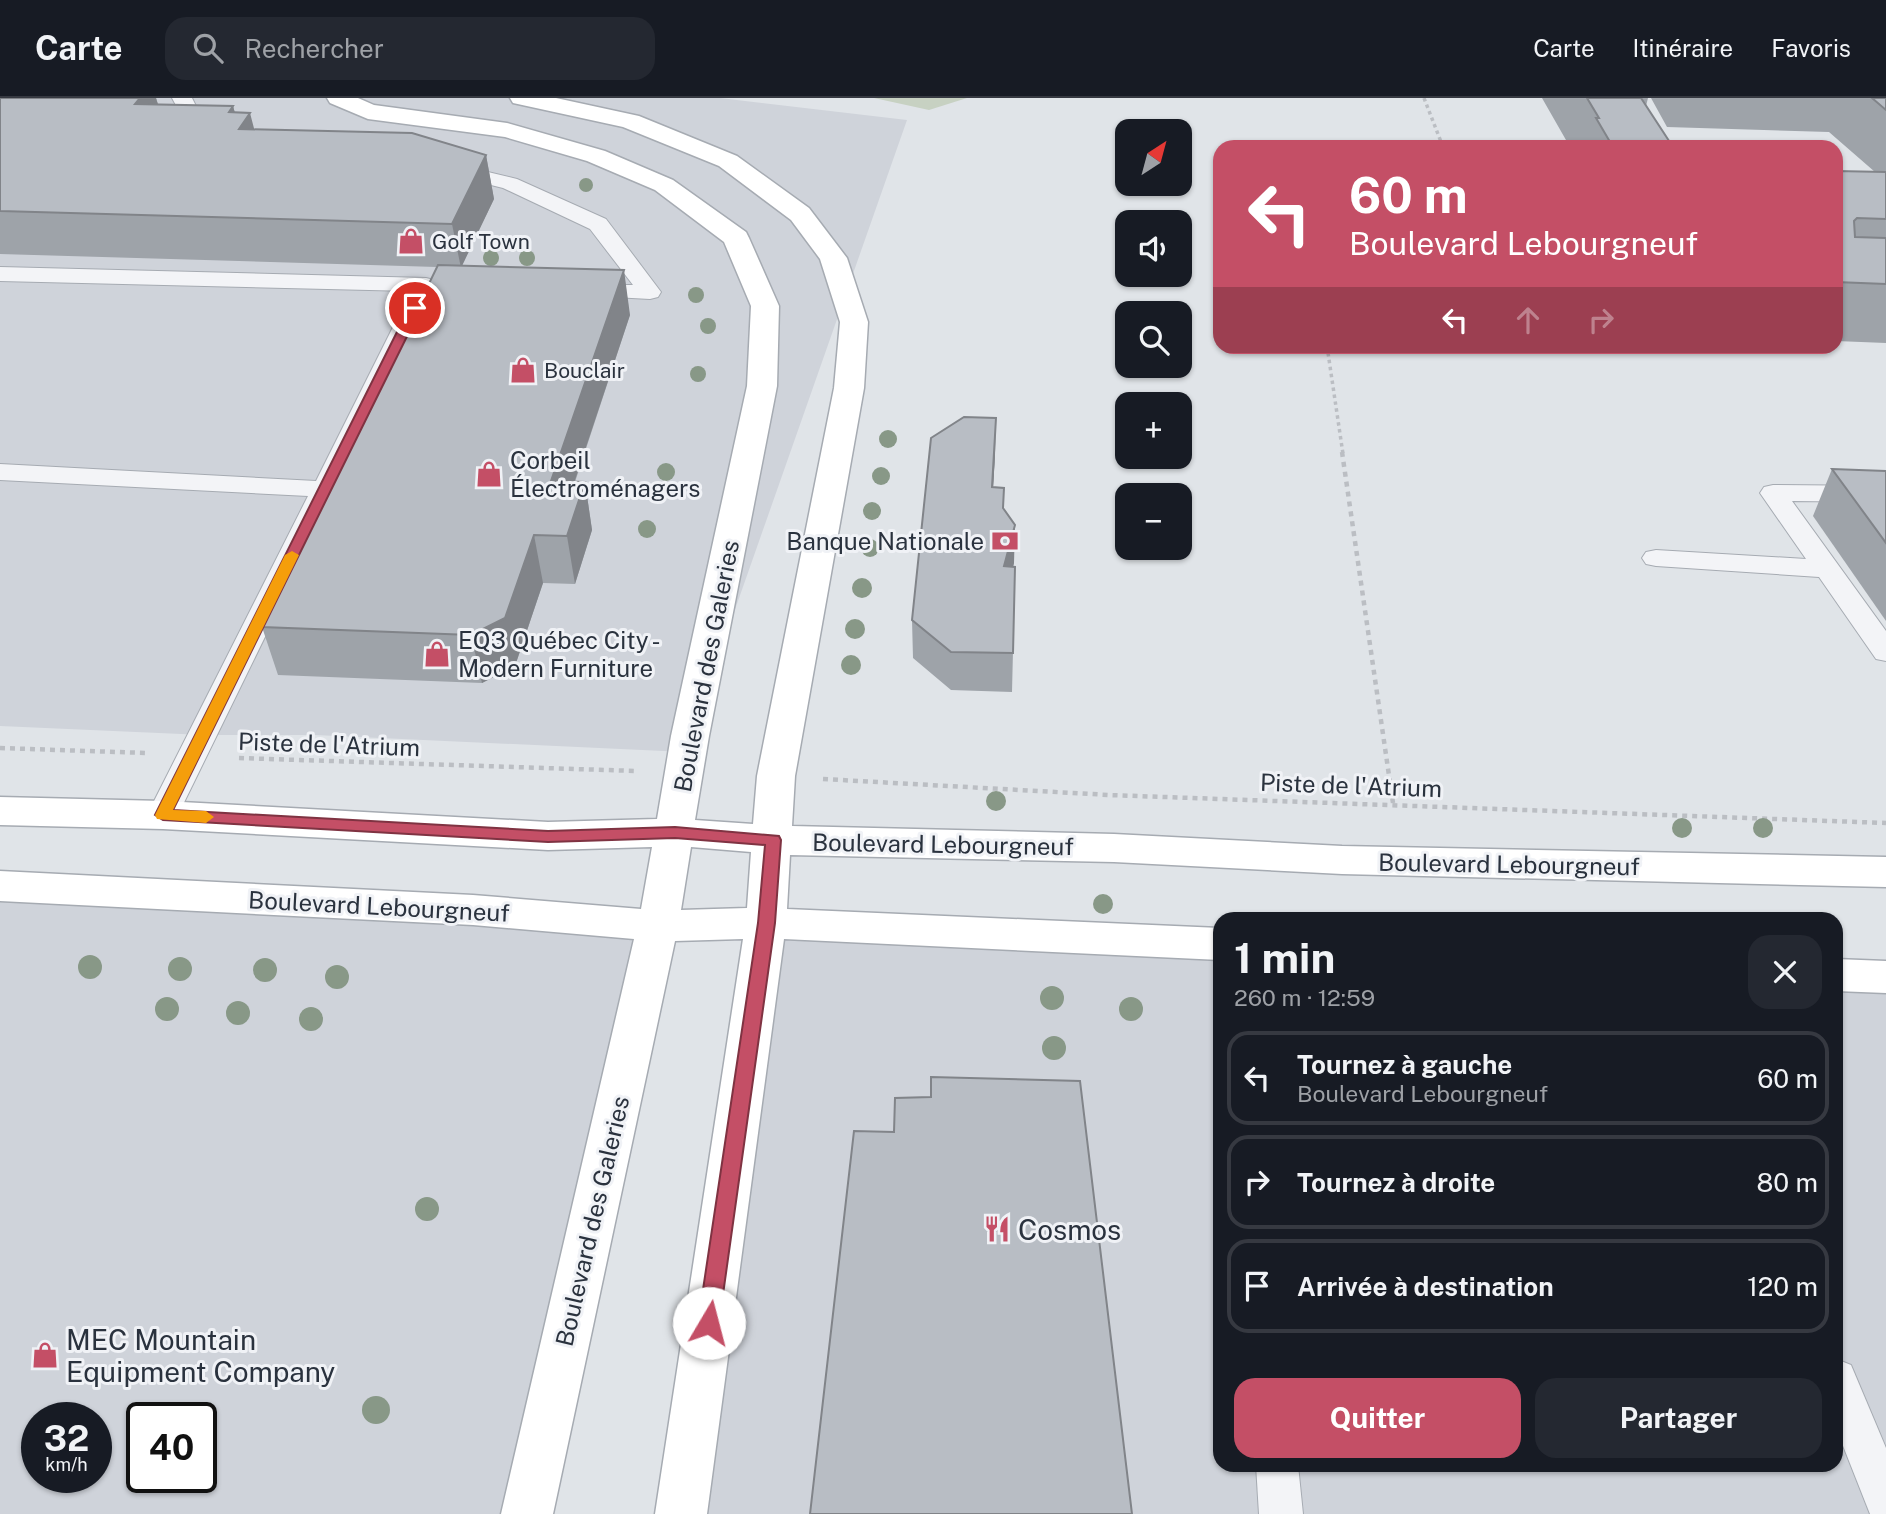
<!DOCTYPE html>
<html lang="fr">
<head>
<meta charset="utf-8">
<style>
  body { margin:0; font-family:"Public Sans",sans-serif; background:#242831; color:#f1f3f6; height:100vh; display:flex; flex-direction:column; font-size:26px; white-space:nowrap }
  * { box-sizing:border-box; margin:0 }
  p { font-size:23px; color:#9ea1a6 }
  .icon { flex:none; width:38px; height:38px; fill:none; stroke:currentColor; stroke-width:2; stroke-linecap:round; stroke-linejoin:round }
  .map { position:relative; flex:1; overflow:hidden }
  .details { position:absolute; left:1213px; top:814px; width:630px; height:560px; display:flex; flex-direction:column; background:#171b24; border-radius:21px; box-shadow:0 2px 5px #0004 }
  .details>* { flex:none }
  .top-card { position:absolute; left:1213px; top:42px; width:630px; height:214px; border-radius:21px; box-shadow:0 2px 5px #0004; background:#c44f66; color:#fff; overflow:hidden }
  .needle { width:46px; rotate:36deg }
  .controls { position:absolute; left:1115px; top:21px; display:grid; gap:14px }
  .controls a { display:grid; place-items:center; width:77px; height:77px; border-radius:14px; background:#171b24; box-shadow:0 2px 5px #0004; font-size:35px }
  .speed { position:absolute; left:21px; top:1304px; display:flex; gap:14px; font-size:35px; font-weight:700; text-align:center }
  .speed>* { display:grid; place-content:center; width:91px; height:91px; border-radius:50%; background:#171b24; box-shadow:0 2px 5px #0004; line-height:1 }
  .speed small { font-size:18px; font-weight:400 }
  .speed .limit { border:4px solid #111; border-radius:10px; background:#fff; color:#111 }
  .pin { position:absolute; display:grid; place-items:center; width:60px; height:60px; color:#fff; margin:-30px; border:4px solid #fff; border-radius:50%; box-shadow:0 2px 7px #0007 }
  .me { position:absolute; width:77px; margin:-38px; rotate:8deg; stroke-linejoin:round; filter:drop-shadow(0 0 5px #0008) }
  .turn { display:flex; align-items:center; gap:24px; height:147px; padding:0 21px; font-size:32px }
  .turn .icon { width:91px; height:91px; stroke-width:2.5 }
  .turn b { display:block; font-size:49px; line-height:60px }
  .lanes { display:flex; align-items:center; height:66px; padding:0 21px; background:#0003; justify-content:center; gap:35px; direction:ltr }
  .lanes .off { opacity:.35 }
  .round { display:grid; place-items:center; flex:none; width:74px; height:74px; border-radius:21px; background:#242831 }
  .summary { display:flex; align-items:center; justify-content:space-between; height:119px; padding:0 21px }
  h1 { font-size:42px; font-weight:700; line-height:52px }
  .button { display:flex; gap:14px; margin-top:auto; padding:14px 21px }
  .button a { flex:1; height:80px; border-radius:21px; background:#c44f66; color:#fff; font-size:28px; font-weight:700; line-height:80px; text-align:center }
  .button a+a { background:#242831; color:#f1f3f6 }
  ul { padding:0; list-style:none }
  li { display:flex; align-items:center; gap:21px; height:94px; margin:0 14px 10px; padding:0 7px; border:4px solid #363941; border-radius:21px }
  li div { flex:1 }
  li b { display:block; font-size:26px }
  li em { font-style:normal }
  header { display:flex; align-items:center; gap:42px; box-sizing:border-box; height:98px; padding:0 35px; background:#171b24; border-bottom:2px solid #363941 }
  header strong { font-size:33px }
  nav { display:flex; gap:38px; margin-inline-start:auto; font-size:24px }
  .search { width:490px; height:63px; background:#242831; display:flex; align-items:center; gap:18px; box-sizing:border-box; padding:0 24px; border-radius:21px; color:#9ea1a6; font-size:26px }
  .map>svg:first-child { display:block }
</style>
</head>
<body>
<header>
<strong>Carte</strong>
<div class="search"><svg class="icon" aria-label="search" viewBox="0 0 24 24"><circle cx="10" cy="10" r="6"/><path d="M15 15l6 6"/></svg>Rechercher</div>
<nav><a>Carte</a><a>Itinéraire</a><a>Favoris</a></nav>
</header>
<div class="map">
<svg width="1886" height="1416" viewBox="0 0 1886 1416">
  <rect width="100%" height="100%" fill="#e0e4e8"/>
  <!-- built -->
  <g fill="#cfd3da" fill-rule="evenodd">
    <polygon points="0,0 720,0 907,22 685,654 315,637 204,637 0,628"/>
    <path d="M0,789l658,39 -131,588h-527zM37,1320h59v59h-59zM142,1320h59v59h-59z"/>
    <polygon points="766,825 1220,846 1220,1367 1836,1367 1836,877 1886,879 1886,1416 669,1416"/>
  </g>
  <!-- green -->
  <polygon fill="#c7d1c2" points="874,0 967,0 929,12"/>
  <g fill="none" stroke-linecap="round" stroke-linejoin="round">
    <!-- lane casing -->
    <g stroke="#a6abb2" stroke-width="2">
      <g id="lane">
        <polygon points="172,0 192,0 200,16 224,24 227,28 224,32 217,34 185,24"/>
        <polygon points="450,65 517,81 606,121 661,194 658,199 650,201 577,197 574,192 577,187 633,187 590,131 503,90 443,75 440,71 443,67"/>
        <polygon points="0,169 426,180 434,182 437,187 174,725 163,728 152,725 147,717 308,398 0,382 0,366 316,383 411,193 0,183"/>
        <polygon points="1773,387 1886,388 1886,404 1792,403 1886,533 1886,563 1876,561 1819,479 1656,468 1646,466 1642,460 1646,454 1656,452 1806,461 1760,395 1764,389"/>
        <polygon points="1836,1261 1851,1267 1886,1350 1886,1416 1870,1416 1836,1330"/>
        <polygon points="1256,1367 1298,1367 1303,1416 1259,1416"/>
      </g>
    </g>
    <!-- secondary casing -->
    <g stroke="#a6abb2" stroke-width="3">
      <g id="secondary">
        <path d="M327,0h31l16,7 133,18 98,28 68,29 73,52 3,6 30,68 -2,80 -68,350 -14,84 58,4 4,-48 77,-388 6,-66 -20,-63 -29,-39 -72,-54 -96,-39 -110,-24 -3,-5h46l83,18 98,40 72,52 38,50 21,64 -4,66 -69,388 -3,50 322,8 228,12 544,11v30l-544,-13 -228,-12 -324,-7 -3,54 433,19v32l-436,-21 -77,575h-52l88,-575 -68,2 -122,573h-52l133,-575 -161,-14 -473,-24v-30l473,24 168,14 11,-62 -104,3 -385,-21 -163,-4v-28l163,4 385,21 109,-3 14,-83 76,-350 4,-80 -27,-64 -69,-52 -68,-29 -82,-24 -137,-18 -38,-16zM691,749l60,5 -4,56 -66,2z"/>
        <polygon points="1836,861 1886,863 1886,895 1836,893"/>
      </g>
    </g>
    <!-- path-far1 -->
    <g stroke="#bbbec3" stroke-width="3.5" stroke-dasharray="3.5 3.5" stroke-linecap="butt">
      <polyline points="1424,0 1443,49"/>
      <polyline points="1327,248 1343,356"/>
    </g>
    <!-- path -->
    <g stroke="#bbbec3" stroke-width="4.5" stroke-dasharray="5 5" stroke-linecap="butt">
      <polyline points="1342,354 1393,705"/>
      <polyline points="0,650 146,655"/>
      <polyline points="239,660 636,673"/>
      <polyline points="823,681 1109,697 1886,725"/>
    </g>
    <!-- lane -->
    <use href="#lane" fill="#f3f4f7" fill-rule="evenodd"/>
    <!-- secondary -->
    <use href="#secondary" fill="#fff" fill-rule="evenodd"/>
  </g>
  <!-- trees -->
  <g fill="#889887">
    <circle cx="586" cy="87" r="7"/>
    <circle cx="491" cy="160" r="8"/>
    <circle cx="527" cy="160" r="8"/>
    <circle cx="696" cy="197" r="8"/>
    <circle cx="708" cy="228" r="8"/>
    <circle cx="698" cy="276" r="8"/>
    <circle cx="888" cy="341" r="9"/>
    <circle cx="666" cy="374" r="9"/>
    <circle cx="881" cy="378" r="9"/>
    <circle cx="872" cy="413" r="9"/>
    <circle cx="647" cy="431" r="9"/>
    <circle cx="870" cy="450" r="9"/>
    <circle cx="862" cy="490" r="10"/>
    <circle cx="855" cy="531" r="10"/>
    <circle cx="851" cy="567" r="10"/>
    <circle cx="996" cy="703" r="10"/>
    <circle cx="1682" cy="730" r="10"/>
    <circle cx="1763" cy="730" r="10"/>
    <circle cx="1103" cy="806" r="10"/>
    <circle cx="90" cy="869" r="12"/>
    <circle cx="180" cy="871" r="12"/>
    <circle cx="265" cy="872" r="12"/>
    <circle cx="337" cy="879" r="12"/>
    <circle cx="1052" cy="900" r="12"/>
    <circle cx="167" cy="911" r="12"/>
    <circle cx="1131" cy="911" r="12"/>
    <circle cx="238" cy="915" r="12"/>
    <circle cx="311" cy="921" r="12"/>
    <circle cx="1054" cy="950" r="12"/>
    <circle cx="427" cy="1111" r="12"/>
    <circle cx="376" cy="1312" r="14"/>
  </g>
  <!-- wall -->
  <g fill="#9ea3a9">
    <polygon points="0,0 156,0 158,6 233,8 235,15 254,31 486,57 494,101 462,167 630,217 575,384 585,384 592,432 575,486 543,485 515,568 482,585 278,577 262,529 437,169 0,156"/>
    <polygon points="1542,0 1648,0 1646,8 1673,49 1570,49"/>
    <polygon points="1651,0 1886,0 1886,245 1836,243 1836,73 1875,74 1829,34 1667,29"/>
    <polygon points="995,357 993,389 1003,410 1014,465 1013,469 1015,469 1012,594 951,592 913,560 912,522"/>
    <polygon points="1832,371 1886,373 1886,523 1813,418"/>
  </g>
  <!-- shaded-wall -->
  <g fill="#818489">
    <polygon points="140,0 156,0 164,27 135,6"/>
    <polygon points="233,8 239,30 250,15 261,57 250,73 229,14"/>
    <polygon points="486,57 494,101 461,170 452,126"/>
    <polygon points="624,172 630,217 559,430 551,383"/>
    <polygon points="996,320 995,357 991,427 992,389"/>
    <polygon points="585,384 592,432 575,486 567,438"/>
    <polygon points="1015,427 1014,465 1003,506 1004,468"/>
    <polygon points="534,437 543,485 515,568 482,585 471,537"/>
  </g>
  <!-- building -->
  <g fill="#b8bdc4" stroke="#818489" stroke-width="2">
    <polygon points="0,0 140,0 135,6 233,8 229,14 250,15 239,31 412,35 486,57 452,126 0,113"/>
    <polygon points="1587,0 1641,0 1673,49 1613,49 1596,20 1599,20"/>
    <polygon points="1872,0 1886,0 1886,12"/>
    <polygon points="1836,73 1886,74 1886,121 1857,120 1854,123 1855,139 1886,140 1886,186 1836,184"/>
    <polygon points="438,167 624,172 551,383 585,384 567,438 534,437 505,520 471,537 262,529"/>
    <polygon points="964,319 996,320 992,389 1004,390 1003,410 1015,427 1004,468 1015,469 1013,555 951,554 912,522 931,340"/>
    <polygon points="1832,371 1886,373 1886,445"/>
    <polygon points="931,979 1080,983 1132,1416 810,1416 854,1033 894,1034 895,1000 931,999"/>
  </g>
  <!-- route -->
  <polygon fill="#c44f66" stroke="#7f3342" stroke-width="2" points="415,206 421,210 173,712 548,733 675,729 779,738 781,742 775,825 719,1225 716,1232 709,1234 701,1232 698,1225 758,825 765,747 675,740 548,744 163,722 155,717 409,210"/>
  <!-- slow -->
  <polygon fill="#f59e0b" points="292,453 299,457 173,712 206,713 214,719 206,725 157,721 155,717 285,457"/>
  <!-- icons -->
  <defs>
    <g id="shop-bare" transform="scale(2.1)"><path d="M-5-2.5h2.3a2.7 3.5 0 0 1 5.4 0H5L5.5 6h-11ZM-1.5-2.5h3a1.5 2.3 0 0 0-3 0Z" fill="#c44f66" stroke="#f0f2f6" stroke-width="2.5" paint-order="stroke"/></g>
    <g id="bank-bare" transform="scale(2.1)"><path d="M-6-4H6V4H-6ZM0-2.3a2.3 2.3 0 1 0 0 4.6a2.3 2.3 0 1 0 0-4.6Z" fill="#c44f66" stroke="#f0f2f6" stroke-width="2.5" paint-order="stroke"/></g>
    <g id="restaurant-bare" transform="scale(2.1)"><path d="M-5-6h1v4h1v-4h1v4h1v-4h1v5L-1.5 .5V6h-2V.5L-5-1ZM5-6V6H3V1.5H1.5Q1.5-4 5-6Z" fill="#c44f66" stroke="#f0f2f6" stroke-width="2.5" paint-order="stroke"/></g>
  </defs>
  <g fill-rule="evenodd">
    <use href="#shop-bare" x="411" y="143"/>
    <use href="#shop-bare" x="523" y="272"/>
    <use href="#shop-bare" x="489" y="376"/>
    <use href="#bank-bare" x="1005" y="443"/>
    <use href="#shop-bare" x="437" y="556"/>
    <use href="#restaurant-bare" x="997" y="1131"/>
    <use href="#shop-bare" x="45" y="1257"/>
  </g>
  <g text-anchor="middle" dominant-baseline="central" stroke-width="6" stroke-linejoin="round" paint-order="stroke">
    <!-- far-poi labels -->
    <g font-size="21" fill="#2a323e" stroke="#f0f2f6" text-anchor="start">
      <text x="432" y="143">Golf Town</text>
      <text x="544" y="272">Bouclair</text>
    </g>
    <!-- poi labels -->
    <g font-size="24" fill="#2a323e" stroke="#f0f2f6" text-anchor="start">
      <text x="510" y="362">Corbeil<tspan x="510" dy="28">Électroménagers</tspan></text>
      <text x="984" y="443" text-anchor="end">Banque Nationale</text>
      <text x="458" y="542">EQ3 Québec City -<tspan x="458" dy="28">Modern Furniture</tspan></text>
    </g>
    <!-- street labels -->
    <g font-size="24" fill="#2a323e" stroke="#f0f2f6">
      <text transform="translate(706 568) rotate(-79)">Boulevard des Galeries</text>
      <text transform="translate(329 646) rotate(2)">Piste de l'Atrium</text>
      <text transform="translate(1351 687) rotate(2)">Piste de l'Atrium</text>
      <text transform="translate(943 746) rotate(1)">Boulevard Lebourgneuf</text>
      <text transform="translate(1509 766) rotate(1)">Boulevard Lebourgneuf</text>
      <text transform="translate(379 808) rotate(3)">Boulevard Lebourgneuf</text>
      <text transform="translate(592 1123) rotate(-77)">Boulevard des Galeries</text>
    </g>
    <!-- near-poi labels -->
    <g font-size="28" fill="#2a323e" stroke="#f0f2f6" text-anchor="start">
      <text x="1018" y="1131">Cosmos</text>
      <text x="66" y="1241">MEC Mountain<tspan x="66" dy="32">Equipment Company</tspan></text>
    </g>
  </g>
</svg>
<div class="controls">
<a><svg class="needle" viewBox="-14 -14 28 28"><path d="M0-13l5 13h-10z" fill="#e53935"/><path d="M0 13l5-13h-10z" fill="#9ea1a6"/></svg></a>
<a><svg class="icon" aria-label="sound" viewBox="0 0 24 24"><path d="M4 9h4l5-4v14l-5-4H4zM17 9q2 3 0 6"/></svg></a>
<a><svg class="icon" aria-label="search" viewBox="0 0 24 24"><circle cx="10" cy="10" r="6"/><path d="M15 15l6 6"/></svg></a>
<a>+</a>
<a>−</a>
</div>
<div class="speed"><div>32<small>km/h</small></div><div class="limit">40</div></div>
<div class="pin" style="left:415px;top:210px;background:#d93025"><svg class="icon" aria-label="arrive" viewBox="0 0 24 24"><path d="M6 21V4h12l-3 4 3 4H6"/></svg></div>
<svg class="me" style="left:709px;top:1225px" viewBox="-20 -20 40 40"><circle r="19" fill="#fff"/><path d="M0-13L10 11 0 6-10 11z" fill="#c44f66"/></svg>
<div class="top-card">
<div class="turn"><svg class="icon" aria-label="left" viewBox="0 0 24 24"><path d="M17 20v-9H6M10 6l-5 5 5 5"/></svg><div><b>60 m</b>Boulevard Lebourgneuf</div></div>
<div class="lanes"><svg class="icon" aria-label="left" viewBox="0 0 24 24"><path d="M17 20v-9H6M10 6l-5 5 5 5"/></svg><svg class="icon off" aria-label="ahead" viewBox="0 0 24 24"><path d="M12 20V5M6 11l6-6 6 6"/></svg><svg class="icon off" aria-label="right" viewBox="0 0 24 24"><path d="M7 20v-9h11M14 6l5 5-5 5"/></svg></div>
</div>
<section class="details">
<div class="summary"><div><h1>1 min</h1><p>260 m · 12:59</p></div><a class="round"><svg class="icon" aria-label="close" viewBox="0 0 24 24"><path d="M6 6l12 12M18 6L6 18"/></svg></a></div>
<ul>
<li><svg class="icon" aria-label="left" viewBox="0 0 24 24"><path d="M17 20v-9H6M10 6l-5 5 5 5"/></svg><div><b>Tournez à gauche</b><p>Boulevard Lebourgneuf</p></div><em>60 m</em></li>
<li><svg class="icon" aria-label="right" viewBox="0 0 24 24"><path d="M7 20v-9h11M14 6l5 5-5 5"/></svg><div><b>Tournez à droite</b></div><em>80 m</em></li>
<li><svg class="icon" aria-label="arrive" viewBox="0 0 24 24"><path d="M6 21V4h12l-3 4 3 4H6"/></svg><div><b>Arrivée à destination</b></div><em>120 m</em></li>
</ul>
<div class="button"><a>Quitter</a><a>Partager</a></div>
</section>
</div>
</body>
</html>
